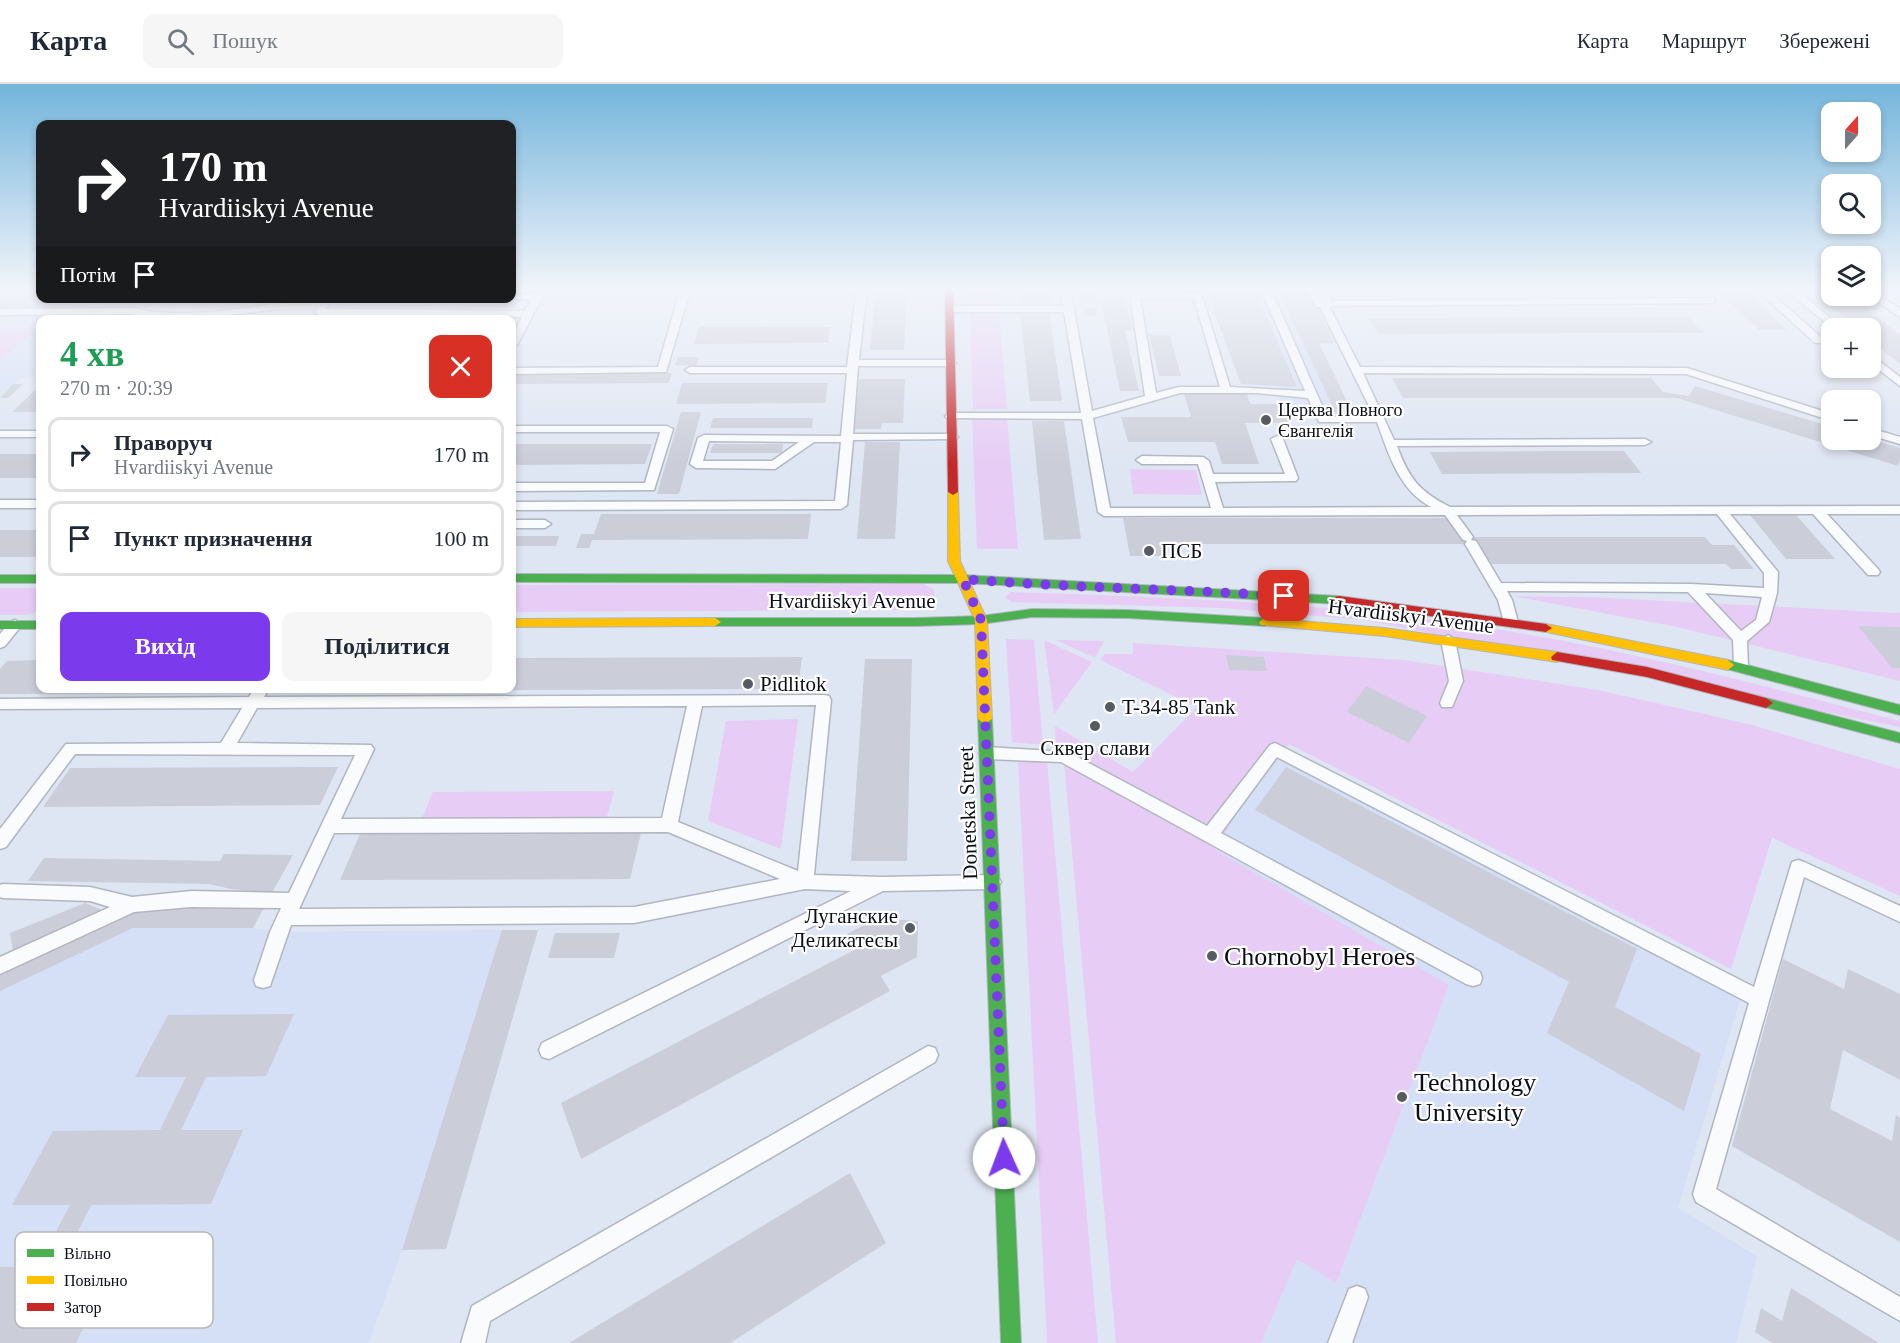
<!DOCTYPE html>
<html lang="uk">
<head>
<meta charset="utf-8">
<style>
  body { margin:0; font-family:"Times New Roman",serif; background:#f6f6f7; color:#1f2937; height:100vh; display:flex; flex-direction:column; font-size:22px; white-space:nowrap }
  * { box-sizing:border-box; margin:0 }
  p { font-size:20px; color:#747a83 }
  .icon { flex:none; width:33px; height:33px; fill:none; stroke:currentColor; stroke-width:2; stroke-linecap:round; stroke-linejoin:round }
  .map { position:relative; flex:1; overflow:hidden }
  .side { position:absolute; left:36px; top:231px; width:480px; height:378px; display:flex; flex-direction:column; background:#fff; border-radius:12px; box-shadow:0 3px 9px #0003 }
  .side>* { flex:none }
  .hud { position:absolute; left:36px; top:36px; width:480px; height:183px; border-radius:12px; box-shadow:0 3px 9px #0003; background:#202124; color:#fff; overflow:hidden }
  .needle { width:39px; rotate:21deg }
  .tools { position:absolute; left:1821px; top:18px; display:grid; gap:12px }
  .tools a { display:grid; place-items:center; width:60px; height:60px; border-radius:12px; background:#fff; box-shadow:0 3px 9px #0003; font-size:30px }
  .pin { position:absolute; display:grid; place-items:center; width:51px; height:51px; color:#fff; margin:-26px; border-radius:12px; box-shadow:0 3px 9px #0006 }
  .me { position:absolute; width:66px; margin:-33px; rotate:358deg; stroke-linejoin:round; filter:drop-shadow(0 0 4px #0008) }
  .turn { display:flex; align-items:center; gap:21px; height:126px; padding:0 24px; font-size:27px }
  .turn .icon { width:78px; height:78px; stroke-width:2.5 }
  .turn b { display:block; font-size:42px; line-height:51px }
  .then { display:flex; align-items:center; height:57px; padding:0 24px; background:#0003; gap:12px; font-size:22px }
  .round { display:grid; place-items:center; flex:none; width:63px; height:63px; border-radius:12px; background:#f6f6f7 }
  .head { display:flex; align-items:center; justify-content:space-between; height:102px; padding:0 24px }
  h1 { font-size:36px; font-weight:600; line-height:45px; color:#1e9e55 }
  .cta { display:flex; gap:12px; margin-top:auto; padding:12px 24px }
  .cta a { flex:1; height:69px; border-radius:12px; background:#7c3aed; color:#fff; font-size:24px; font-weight:600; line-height:69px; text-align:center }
  .cta a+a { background:#f6f6f7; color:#1f2937 }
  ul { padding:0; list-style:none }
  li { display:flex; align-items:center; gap:18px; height:75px; margin:0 12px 9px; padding:0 12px; border:3px solid #e0e1e3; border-radius:12px }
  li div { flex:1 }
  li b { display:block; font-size:22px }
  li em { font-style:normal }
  header { display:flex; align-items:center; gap:36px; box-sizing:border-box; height:84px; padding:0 30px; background:#fff; border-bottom:2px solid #e0e1e3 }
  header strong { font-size:28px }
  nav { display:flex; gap:33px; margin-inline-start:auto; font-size:21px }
  .search { width:420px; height:54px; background:#f6f6f7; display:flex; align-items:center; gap:15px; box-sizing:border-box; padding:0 21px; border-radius:12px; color:#747a83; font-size:22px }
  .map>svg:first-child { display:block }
</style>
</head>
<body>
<header>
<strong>Карта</strong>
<div class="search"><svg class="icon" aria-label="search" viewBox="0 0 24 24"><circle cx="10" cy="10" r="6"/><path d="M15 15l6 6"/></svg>Пошук</div>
<nav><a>Карта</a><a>Маршрут</a><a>Збережені</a></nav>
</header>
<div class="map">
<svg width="1900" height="1259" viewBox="0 0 1900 1259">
  <rect width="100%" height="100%" fill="#dfe6f3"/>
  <!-- built -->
  <g fill="#d5dff6">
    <polygon points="1235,203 1312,203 1341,260 1319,260 1353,330 1286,331"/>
    <polygon points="122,231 117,235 40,236 40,291 19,295 0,312 0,232"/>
    <polygon points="1269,661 1744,902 1678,1124 1757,1172 1736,1259 1116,1259 1116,705"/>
    <polygon points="133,844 253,844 279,848 502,846 402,1166 369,1259 0,1259 0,907"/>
  </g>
  <!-- green -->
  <g fill="#e7cdf5">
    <polygon points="967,203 999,203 1000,222 967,222"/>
    <polygon points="999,229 1007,325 973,325 970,230"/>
    <polygon points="0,246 36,246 0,277"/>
    <polygon points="972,334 1007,334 1018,465 977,465"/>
    <polygon points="1130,385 1196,386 1202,411 1133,410"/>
    <polygon points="924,500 934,506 935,520 925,526 512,528 512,501"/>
    <polygon points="0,504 40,504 40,526 28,531 0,531"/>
    <path d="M1010,508c170,5 342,12 510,41 129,22 254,55 380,88v6l-536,-107 -142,-12 -211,-6 -6,-5z"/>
    <polygon points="1512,512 1588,513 1900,529 1900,597 1677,543"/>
    <polygon points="1006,555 1034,556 1043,661 1012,658"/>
    <polygon points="1044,556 1092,578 1054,630"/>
    <polygon points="1056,556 1104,557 1095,574"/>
    <polygon points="1133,559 1404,576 1598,606 1749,640 1900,685 1900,812 1772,754 1731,885 1289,660 1235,732 1215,766 1449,901 1336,1199 1297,1175 1261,1259 1116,1259 1064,678 1115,705 1123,697 1056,664 1055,642 1133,688 1197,623 1100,576 1105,570 1133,570"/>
    <polygon points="798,635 781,765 708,737 726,637"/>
    <polygon points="1018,677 1047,677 1098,1259 1047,1259"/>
    <polygon points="614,707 606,736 421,736 433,708"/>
  </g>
  <!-- building -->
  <g fill="#cbcdd8">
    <polygon points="710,203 838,203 837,205 709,205"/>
    <polygon points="876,203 907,203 904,266 870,266"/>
    <polygon points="1020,203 1048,203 1050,219 1021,219"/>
    <polygon points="1079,203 1093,203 1096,217 1082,218"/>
    <polygon points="1205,203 1254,203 1297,303 1241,300"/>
    <polygon points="1277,203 1306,203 1335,259 1319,259 1353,330 1336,330"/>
    <polygon points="1713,203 1740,203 1787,246 1759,246"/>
    <polygon points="1816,210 1851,212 1900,251 1900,280 1870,256 1870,244 1858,244"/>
    <polygon points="0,211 40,211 40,214 48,214 36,224 0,224"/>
    <polygon points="103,214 264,214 260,220 97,220"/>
    <polygon points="1101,216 1125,216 1133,246 1125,246 1139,307 1120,307"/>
    <polygon points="1083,224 1096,224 1097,232 1084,232"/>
    <polygon points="1020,228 1049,228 1062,317 1030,317"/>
    <polygon points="1688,233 1703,249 1378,250 1369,234"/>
    <polygon points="699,243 830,243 828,259 694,260"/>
    <polygon points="1149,251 1170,251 1181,292 1159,292"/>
    <polygon points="678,273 699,273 696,282 675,281"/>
    <polygon points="672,289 669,299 512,300 512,290"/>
    <polygon points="1392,294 1651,294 1663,308 1689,312 1695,302 1832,343 1832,356 1870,355 1900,364 1900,374 1898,382 1677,314 1403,314"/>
    <polygon points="859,295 905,295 903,339 882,339 881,345 854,345"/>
    <polygon points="682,299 828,299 825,319 676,320"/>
    <polygon points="13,300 23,300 8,314 0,314"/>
    <polygon points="34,307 40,307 40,328 12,328"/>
    <polygon points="1184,310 1247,310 1250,320 1281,320 1289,339 1245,339 1259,380 1222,380 1215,358 1128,358 1121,333 1191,333"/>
    <polygon points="681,328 701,328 679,410 657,410"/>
    <polygon points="713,334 813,334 812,344 710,344"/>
    <polygon points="1032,337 1064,337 1081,455 1044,456"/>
    <polygon points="865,358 900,358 895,455 857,455"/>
    <polygon points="512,360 652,360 645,380 512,381"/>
    <polygon points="713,360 783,360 782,369 710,369"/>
    <polygon points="1548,367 1624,367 1641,389 1442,390 1430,368"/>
    <rect x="0" y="370" width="40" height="24"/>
    <polygon points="601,430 811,430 808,455 592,456 589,464 576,464 581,450 594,450"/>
    <polygon points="1750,431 1796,431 1835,475 1786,475"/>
    <polygon points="1123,434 1450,434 1460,453 1705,453 1712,461 1734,461 1754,485 1731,485 1726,480 1489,480 1478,460 1166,460 1168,472 1130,472"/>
    <rect x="0" y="446" width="40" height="27"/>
    <polygon points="513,452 559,452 556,462 512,462"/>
    <polygon points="1858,542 1900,543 1900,584 1892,584"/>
    <polygon points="1226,571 1264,573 1267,587 1229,586"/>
    <polygon points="802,573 798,605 512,606 512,574"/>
    <polygon points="865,575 912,575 907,777 851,777"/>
    <polygon points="40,576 40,604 229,604 226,609 0,610 0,585 7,577"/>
    <polygon points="1366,602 1427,632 1409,659 1347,628"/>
    <polygon points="338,683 320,721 43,723 70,684"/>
    <polygon points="1286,683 1637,865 1615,923 1701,970 1684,1027 1547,949 1569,898 1255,726"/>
    <polygon points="598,749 641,749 630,795 340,796 360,750"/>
    <polygon points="224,770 293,771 272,809 231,805 209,800 28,797 44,774 220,777"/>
    <polygon points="85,819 107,828 13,867 10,849"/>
    <polygon points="264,824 253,844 133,844 0,907 0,889 137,825"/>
    <polygon points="878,834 918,837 917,873 881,892 890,907 581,1075 561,1019 856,865 847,850"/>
    <polygon points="502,846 538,846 446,1165 402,1166"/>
    <polygon points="555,849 620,849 614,874 548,874"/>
    <polygon points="1783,875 1844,905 1848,885 1900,910 1900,996 1843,966 1830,1025 1892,1057 1896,1031 1900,1034 1900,1158 1732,1062"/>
    <polygon points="294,930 266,992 206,993 181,1046 243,1046 211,1120 91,1121 60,1183 113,1182 76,1259 0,1259 0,1183 37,1183 70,1121 12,1121 53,1047 160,1046 186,993 135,993 168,931"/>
    <polygon points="850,1089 886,1159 730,1259 569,1259"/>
    <polygon points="1791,1204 1879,1259 1772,1259 1755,1248 1761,1224 1782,1237"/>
  </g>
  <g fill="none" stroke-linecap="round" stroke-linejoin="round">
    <!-- lane casing -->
    <g stroke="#b0b6c0" stroke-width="3">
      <g id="lane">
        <polygon points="538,203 548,203 517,261 512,264 512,252 522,233 319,231 314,228 319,225 525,227 531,216 508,214 512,214 512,210 534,210"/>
        <polygon points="681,203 691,203 666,288 512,290 512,284 658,283"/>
        <path d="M857,203h10l-8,73h92l5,3 -5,3h-93l-5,68h99l6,3 -2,2 -103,1 -6,65 -6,4 -329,1v-8l323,-1 6,-59h-27l-39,27 -79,-1 -6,-4 8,-26 6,-3 137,1 6,-63h-157l-5,-3 5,-3h157zM709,357l90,1 -27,19h-69z"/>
        <path d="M1060,203h10l22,124 53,-15 -15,-101 5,-3 66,1 29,94 75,4 -45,-104h10l57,130 47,-1 -56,-113 2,-2 394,-3v4l-3,1 -382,3 31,61 327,1 145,46v7l-146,-47 -323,-1 31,67 251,-1 6,3 -6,3 -248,1c12,33 22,45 53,61l450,-1v8h-73l51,55 2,3 -2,3h-10l-55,-61h-83l48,58 -1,21 -8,29 -22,19 1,26 -7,5 -7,-5 -1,-27 -45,-48 -181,-1 5,9 6,22 -7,5 -7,-5 -6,-22 -33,-56 2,-3 -4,-1 -18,-25 -341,1 -6,-4 -16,-93 -135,-1 -2,-2 6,-3h130l-17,-101h-114l-5,-3 5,-3h113zM1140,214h54l26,89h-41l-23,6zM1180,309h77l51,5 11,24h58c12,33 22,68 54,85l-208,1 -8,-26 81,-1 2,-3 -15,-39 -6,-3 -6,3 14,35h-72l-4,-13 -6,-4 -61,-1 -6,4 6,4h56l13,44h-101l-17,-90zM1717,430l47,59v15l-72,-4 -191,-1 -25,-42 -5,-1 2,-3 -16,-22zM1705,509l57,4 -6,23 -15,11z"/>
        <polygon points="1754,203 1764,203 1823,255 1823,259 1815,259"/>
        <polygon points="1783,203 1793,203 1842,244 1832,244"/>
        <polygon points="1870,205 1900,225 1900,233 1869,212"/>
        <path d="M281,219h43l5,3 -5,3c-14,0 -28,-1 -42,0 -45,3 -106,18 -150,5l-132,1v-6l133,-1c43,11 104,2 148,-5z"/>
        <polygon points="1870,270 1900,293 1900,302 1870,279"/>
        <polygon points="512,342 667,342 673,345 654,406 512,407 512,399 645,399 660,348 512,348"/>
        <polygon points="1870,344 1900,353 1900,360 1870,351"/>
        <rect x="0" y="347" width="40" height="6"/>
        <rect x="0" y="416" width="40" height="8"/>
        <polygon points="512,436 545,436 551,440 545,444 512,444"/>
        <polygon points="15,536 22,541 5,562 0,564 0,550 10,538"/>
        <polygon points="1448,551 1455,556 1463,597 1452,623 1442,623 1440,619 1449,597 1441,556"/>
        <path d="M254,604h15l-5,9 560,-2 5,1 2,4 -17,175 68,2 110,-2 6,2 3,5 -3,5 -6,2 -109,2 -334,168 -7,-2 -3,-7 3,-7 309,-152 -46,-2 -171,34 -343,2 -19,55 -2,6 -7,2 -7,-2 -2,-6 16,-48 11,-24 -90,-1 -57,5 -134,62v-17l110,-50 -20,-6 -87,-3 -3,-1v-12l3,-1 87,3 42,10 59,-6 98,2 66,-138 -280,-1 -69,93 -6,2v-20l66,-85 155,-1 21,-35 -242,1v-10l249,-2zM816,621l-18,166 -120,-49 24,-116zM687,622l-25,112 -321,1 33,-70 -3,-4 -134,-2 20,-35zM668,748l112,47 -146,28 -335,2 35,-76z"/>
        <polygon points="1275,659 1754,903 1792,778 1798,776 1804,778 1900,822 1900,838 1804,793 1716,1105 1900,1213 1900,1237 1696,1118 1693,1110 1749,919 1277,673 1221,749 1480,888 1482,894 1480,900 1473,902 1466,900 1061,678 987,675 982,673 979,669 982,665 987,663 1068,668 1207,742 1270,661"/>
        <polygon points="928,962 935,964 938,971 935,978 490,1237 485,1259 461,1259 472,1222"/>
        <polygon points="1357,1202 1365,1205 1368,1213 1352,1259 1328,1259 1349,1205"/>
      </g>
    </g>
    <!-- street casing -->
    <g stroke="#b0b6c0" stroke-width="3">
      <polygon id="street" points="1306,203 1324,203 1333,219 1330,223 1316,223"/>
    </g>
    <!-- fast casing -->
    <g stroke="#b0b6c0" stroke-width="2">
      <g id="fast">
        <polygon points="512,490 963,491 1339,512 1345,516 1339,520 963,499 512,498"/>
        <rect x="0" y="491" width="40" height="8"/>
        <polygon points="1032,525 1128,526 1265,534 1271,538 1265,542 1128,534 1032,533 981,540 916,542 715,542 709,538 715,534 916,534 981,532"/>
        <rect x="0" y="537" width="40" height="8"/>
        <polygon points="1728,576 1900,621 1900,631 1723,584 1722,581"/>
        <polygon points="1766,614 1900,649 1900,659 1761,622 1759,619 1761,616"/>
        <polygon points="985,630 992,635 1021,1259 1001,1259 978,635"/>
      </g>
    </g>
    <!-- slow casing -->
    <g stroke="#b0b6c0" stroke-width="2">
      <g id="slow">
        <polygon points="953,405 958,408 960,477 987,536 992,635 985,640 978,635 975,536 948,477 948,408"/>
        <polygon points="715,534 721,538 715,542 512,543 512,535"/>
        <polygon points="1265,534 1384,544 1557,568 1563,573 1557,578 1384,552 1261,541 1259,538"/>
        <polygon points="1546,540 1728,576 1734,581 1728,586 1542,547 1540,544 1542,541"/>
      </g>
    </g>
    <!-- jam casing -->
    <g stroke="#b0b6c0" stroke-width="2">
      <g id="jam">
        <polygon points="945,203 953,203 958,408 953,411 948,408"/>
        <polygon points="1339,512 1546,540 1552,544 1546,548 1335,519 1333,516 1335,513"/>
        <polygon points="1557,568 1647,583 1766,614 1773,619 1766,624 1647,593 1552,576 1551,573"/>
      </g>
    </g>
    <!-- lane -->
    <use href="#lane" fill="#fafbfd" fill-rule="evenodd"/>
    <!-- street -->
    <use href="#street" fill="#fafbfd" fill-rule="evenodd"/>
    <!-- fast -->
    <use href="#fast" fill="#4caf50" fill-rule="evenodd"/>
    <!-- slow -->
    <use href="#slow" fill="#ffc107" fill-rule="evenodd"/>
    <!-- jam -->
    <use href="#jam" fill="#c62828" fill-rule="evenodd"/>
  </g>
  <!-- sky -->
  <linearGradient id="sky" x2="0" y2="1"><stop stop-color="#73b5dc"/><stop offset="0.54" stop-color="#f1f4fa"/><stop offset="1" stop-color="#f1f4fa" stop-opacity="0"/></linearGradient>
  <rect width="1900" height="379" fill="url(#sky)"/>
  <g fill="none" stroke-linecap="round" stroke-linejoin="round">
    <!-- route -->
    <path stroke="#7c3aed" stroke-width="10" stroke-dasharray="0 18" d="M1004,1074l-23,-538 -18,-41c106,9 214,10 321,17"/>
  </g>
  <!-- markers -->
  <g fill="#555a63" stroke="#fff" stroke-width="2">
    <circle cx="1266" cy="336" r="6"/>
    <circle cx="1149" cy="467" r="6"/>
    <circle cx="748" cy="600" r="6"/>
    <circle cx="1110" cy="623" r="6"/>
    <circle cx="1095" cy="642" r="6"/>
    <circle cx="910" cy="844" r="6"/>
    <circle cx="1212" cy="872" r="6"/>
    <circle cx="1402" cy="1013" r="6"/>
  </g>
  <g text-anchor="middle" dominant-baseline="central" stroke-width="4.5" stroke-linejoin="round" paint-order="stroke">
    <!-- far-poi labels -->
    <g font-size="18" fill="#0a0e16" stroke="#fff" text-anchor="start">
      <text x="1278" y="326">Церква Повного<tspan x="1278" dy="21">Євангелія</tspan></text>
    </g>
    <!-- poi labels -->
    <g font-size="21" fill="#0a0e16" stroke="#fff" text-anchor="start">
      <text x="1161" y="467">ПСБ</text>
      <text x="760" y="600">Pidlitok</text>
      <text x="1122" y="623">T-34-85 Tank</text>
      <text x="1095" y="664" text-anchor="middle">Сквер слави</text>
      <text x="898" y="832" text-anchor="end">Луганские<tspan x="898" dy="24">Деликатесы</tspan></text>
    </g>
    <!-- street labels -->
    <g font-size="21" fill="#0a0e16" stroke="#fff">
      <text x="852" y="517">Hvardiiskyi Avenue</text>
      <text transform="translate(1411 532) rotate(7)">Hvardiiskyi Avenue</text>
      <text transform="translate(968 729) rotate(-92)">Donetska Street</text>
    </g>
    <!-- near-poi labels -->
    <g font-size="26" fill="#0a0e16" stroke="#fff" text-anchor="start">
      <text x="1224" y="872">Chornobyl Heroes</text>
      <text x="1414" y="998">Technology<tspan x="1414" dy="30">University</tspan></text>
    </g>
  </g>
  <!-- legend -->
  <rect x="15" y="1148" width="198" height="96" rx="9" fill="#fff" stroke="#b6b7b9" stroke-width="1.5"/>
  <rect x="27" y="1165" width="27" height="8" fill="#4caf50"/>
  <rect x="27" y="1192" width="27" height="8" fill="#ffc107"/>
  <rect x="27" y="1219" width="27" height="8" fill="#c62828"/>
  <g font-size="16" fill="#0a0e16">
    <text x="64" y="1175">Вільно</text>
    <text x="64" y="1202">Повільно</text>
    <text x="64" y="1229">Затор</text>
  </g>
</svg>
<div class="tools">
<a><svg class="needle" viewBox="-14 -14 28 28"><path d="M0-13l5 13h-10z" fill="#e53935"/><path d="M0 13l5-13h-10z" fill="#747a83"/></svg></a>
<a><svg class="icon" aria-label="search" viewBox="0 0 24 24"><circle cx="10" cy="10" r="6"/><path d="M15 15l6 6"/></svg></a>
<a><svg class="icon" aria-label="layers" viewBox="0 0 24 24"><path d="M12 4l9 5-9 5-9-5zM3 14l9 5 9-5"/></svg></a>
<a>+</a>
<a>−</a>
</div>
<div class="pin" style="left:1284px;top:512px;background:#d93025"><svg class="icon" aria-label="arrive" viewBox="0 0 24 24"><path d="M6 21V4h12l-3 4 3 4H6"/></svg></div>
<svg class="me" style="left:1004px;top:1074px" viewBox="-20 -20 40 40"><circle r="19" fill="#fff"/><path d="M0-13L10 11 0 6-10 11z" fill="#7c3aed"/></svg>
<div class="hud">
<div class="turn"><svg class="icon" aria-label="right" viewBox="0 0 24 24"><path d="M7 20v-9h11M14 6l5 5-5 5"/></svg><div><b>170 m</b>Hvardiiskyi Avenue</div></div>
<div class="then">Потім<svg class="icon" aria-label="arrive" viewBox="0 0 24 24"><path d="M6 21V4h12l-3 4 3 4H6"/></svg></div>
</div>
<section class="side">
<div class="head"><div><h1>4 хв</h1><p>270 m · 20:39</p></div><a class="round" style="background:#d93025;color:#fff"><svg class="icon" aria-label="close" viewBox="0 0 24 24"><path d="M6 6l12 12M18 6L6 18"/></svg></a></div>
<ul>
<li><svg class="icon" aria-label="right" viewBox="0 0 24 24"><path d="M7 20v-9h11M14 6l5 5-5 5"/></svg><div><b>Праворуч</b><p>Hvardiiskyi Avenue</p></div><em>170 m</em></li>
<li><svg class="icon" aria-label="arrive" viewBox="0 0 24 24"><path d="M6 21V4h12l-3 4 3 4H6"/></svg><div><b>Пункт призначення</b></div><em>100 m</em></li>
</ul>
<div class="cta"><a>Вихід</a><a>Поділитися</a></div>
</section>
</div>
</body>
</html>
